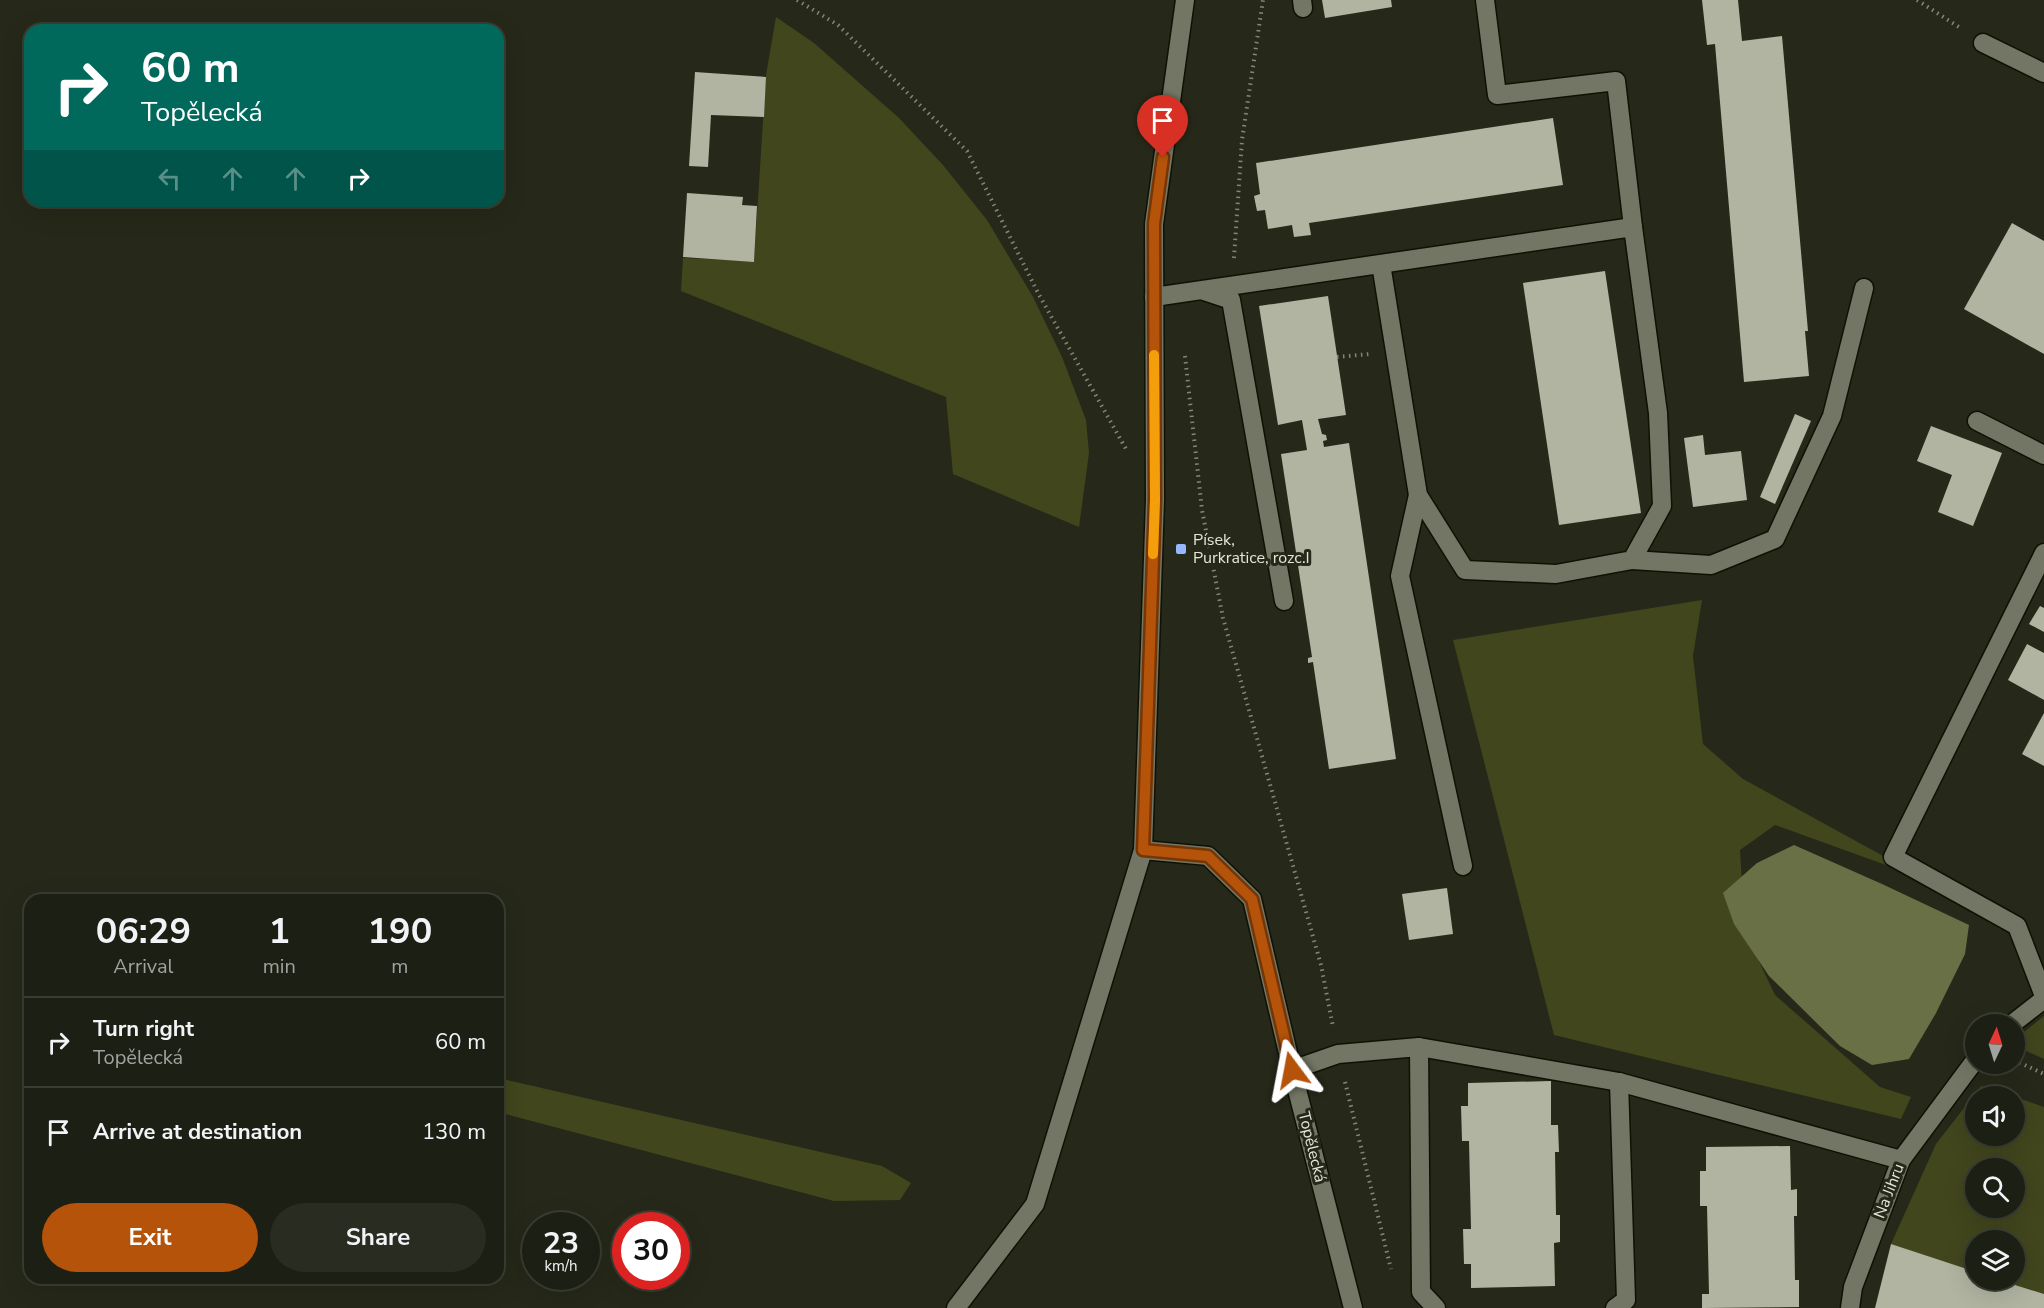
<!DOCTYPE html>
<html lang="en">
<head>
<meta charset="utf-8">
<style>
  body { margin:0; font-family:"Nunito Sans",sans-serif; background:#292c21; color:#f1f3f6; height:100vh; display:flex; flex-direction:column; font-size:22px; white-space:nowrap }
  * { box-sizing:border-box; margin:0 }
  p { font-size:20px; color:#a0a2a0 }
  .icon { flex:none; width:33px; height:33px; fill:none; stroke:currentColor; stroke-width:2; stroke-linecap:round; stroke-linejoin:round }
  .map { position:relative; flex:1; overflow:hidden }
  .panel { position:absolute; left:24px; top:894px; width:480px; height:390px; display:flex; flex-direction:column; background:#1c1f13; border-radius:18px; box-shadow:0 6px 24px #0002,0 0 0 2px #3a3d33 }
  .panel>* { flex:none }
  .guide { position:absolute; left:24px; top:24px; width:480px; height:183px; border-radius:18px; box-shadow:0 6px 24px #0002,0 0 0 2px #3a3d33; background:#00695c; color:#fff; overflow:hidden }
  .needle { width:39px; rotate:4deg }
  .fabs { position:absolute; left:1965px; top:1014px; display:grid; gap:12px }
  .fabs a { display:grid; place-items:center; width:60px; height:60px; border-radius:50%; background:#1c1f13; box-shadow:0 6px 24px #0002,0 0 0 2px #3a3d33; font-size:30px }
  .speed { position:absolute; left:522px; top:1212px; display:flex; gap:12px; font-size:30px; font-weight:700; text-align:center }
  .speed>* { display:grid; place-content:center; width:78px; height:78px; border-radius:50%; background:#1c1f13; box-shadow:0 6px 24px #0002,0 0 0 2px #3a3d33; line-height:1 }
  .speed small { font-size:15px; font-weight:400 }
  .speed .limit { border:9px solid #d22; background:#fff; color:#111 }
  .pin { position:absolute; display:grid; place-items:center; width:51px; height:51px; color:#fff; margin:-62px -26px; border-radius:50% 50% 50% 0; rotate:-45deg; box-shadow:0 0 6px #0007 }
  .pin .icon { rotate:45deg }
  .me { position:absolute; width:66px; margin:-33px; rotate:347deg; stroke-linejoin:round; filter:drop-shadow(0 0 4px #0008) }
  .turn { display:flex; align-items:center; gap:21px; height:126px; padding:0 18px; font-size:27px }
  .turn .icon { width:78px; height:78px; stroke-width:2.5 }
  .turn b { display:block; font-size:42px; line-height:51px }
  .lanes { display:flex; align-items:center; height:57px; padding:0 18px; background:#0003; justify-content:center; gap:30px; direction:ltr }
  .lanes .off { opacity:.35 }
  .eta { display:flex; justify-content:space-evenly; align-items:center; height:102px; text-align:center }
  .eta b { font-size:36px; font-weight:700; line-height:42px }
  .action { display:flex; gap:12px; margin-top:auto; padding:12px 18px }
  .action a { flex:1; height:69px; border-radius:36px; background:#b45309; color:#fff; font-size:24px; font-weight:700; line-height:69px; text-align:center }
  .action a+a { background:#292c21; color:#f1f3f6 }
  ul { padding:0; list-style:none }
  li { display:flex; align-items:center; gap:18px; height:90px; padding:0 18px; border-top:2px solid #3a3d33 }
  li div { flex:1 }
  li b { display:block; font-size:22px }
  li em { font-style:normal }
  .map>svg:first-child { display:block }
</style>
</head>
<body>
<div class="map">
<svg width="2044" height="1308" viewBox="0 0 2044 1308">
  <rect width="100%" height="100%" fill="#262919"/>
  <!-- green -->
  <g fill="#41461d" fill-rule="evenodd">
    <polygon points="776,17 814,43 899,118 943,165 987,220 1033,297 1062,357 1086,420 1089,453 1079,527 953,474 946,397 681,291 683,258 754,261 766,75"/>
    <polygon points="1702,600 1693,656 1703,744 1743,779 1885,857 1897,869 1775,825 1740,850 1745,932 1775,995 1880,1087 1911,1097 1901,1119 1554,1035 1453,640"/>
    <polygon points="2044,1016 2044,1059 2015,1046 2014,1040"/>
    <polygon points="498,1078 882,1166 911,1183 900,1200 834,1201 498,1112"/>
    <path d="M1981,1086l32,10h-37v40h38l1,-39 29,10v189l-49,-16h19v-40h-38l-1,33 -84,-29 45,-100zM1976,1168h38v40h-38z"/>
  </g>
  <!-- water -->
  <polygon fill="#6a7046" points="1794,845 1882,884 1969,925 1965,954 1936,1013 1909,1059 1872,1065 1840,1046 1769,976 1734,924 1723,893 1757,863"/>
  <!-- building -->
  <g fill="#b1b4a1">
    <polygon points="1322,0 1391,0 1392,7 1325,18"/>
    <polygon points="1702,0 1738,0 1742,41 1782,36 1808,331 1805,331 1809,376 1744,382 1715,44 1707,45"/>
    <polygon points="695,72 766,77 764,117 711,115 708,167 689,166"/>
    <polygon points="1553,118 1563,185 1309,223 1311,235 1294,237 1292,225 1268,229 1265,210 1257,211 1254,196 1260,194 1256,163"/>
    <polygon points="687,193 743,197 742,205 757,206 754,262 683,257"/>
    <polygon points="2012,223 2044,241 2044,354 1964,309"/>
    <polygon points="1605,271 1641,513 1559,525 1523,283"/>
    <polygon points="1328,296 1346,415 1318,419 1322,434 1326,435 1327,440 1323,441 1324,447 1349,443 1396,759 1329,769 1313,662 1308,663 1308,658 1312,657 1281,454 1307,450 1302,420 1278,425 1259,306"/>
    <polygon points="1795,414 1811,421 1775,504 1760,497"/>
    <polygon points="1931,426 2002,453 1973,526 1938,512 1952,475 1917,461"/>
    <polygon points="1703,435 1705,455 1741,451 1747,500 1693,507 1684,438"/>
    <polygon points="2040,606 2044,608 2044,632 2029,624"/>
    <polygon points="2027,644 2044,653 2044,700 2008,680"/>
    <polygon points="2044,713 2044,766 2022,754"/>
    <polygon points="1447,888 1453,934 1409,940 1402,894"/>
    <polygon points="1551,1081 1551,1125 1558,1125 1559,1152 1555,1152 1556,1215 1560,1215 1560,1242 1554,1243 1555,1286 1471,1288 1471,1264 1464,1264 1463,1229 1471,1229 1469,1141 1462,1141 1461,1106 1468,1106 1468,1083"/>
    <polygon points="1790,1146 1791,1190 1797,1189 1797,1216 1794,1216 1795,1280 1799,1280 1799,1307 1702,1308 1702,1294 1709,1294 1707,1206 1700,1206 1700,1171 1706,1171 1706,1147"/>
    <polygon points="1891,1244 1976,1272 1976,1280 1999,1280 2044,1294 2044,1308 1875,1308"/>
  </g>
  <g fill="none" stroke-linecap="round" stroke-linejoin="round">
    <!-- minor casing -->
    <g stroke="#0f1104" stroke-width="21">
      <g id="minor">
        <polyline points="1302,0 1303,8"/>
        <polyline points="1485,0 1497,95 1616,81 1633,227"/>
        <polyline points="1983,43 2044,73"/>
        <polyline points="1204,291 1231,300 1284,601"/>
        <polyline points="1154,297 1633,227 1658,413 1662,506 1632,560 1556,574 1465,570 1418,495 1381,264"/>
        <polyline points="1977,421 2044,455"/>
        <polyline points="1418,495 1400,576 1463,866"/>
        <polyline points="2044,553 1893,857 2017,926 2044,996"/>
        <polyline points="1632,560 1711,565 1775,539 1832,416 1864,288"/>
        <polyline points="1143,850 1208,856 1252,899 1292,1070 1353,1308"/>
        <polyline points="2012,1024 2044,999"/>
        <polyline points="1419,1047 1421,1292 1436,1308"/>
        <polyline points="1292,1070 1338,1054 1419,1047 1619,1082 1901,1160"/>
        <polyline points="956,1308 1035,1204 1143,850 1155,500 1154,224 1185,0"/>
        <polyline points="1615,1308 1626,1300 1619,1082"/>
        <polyline points="1850,1308 1853,1287 1901,1160 1976,1059"/>
      </g>
    </g>
    <!-- path -->
    <g stroke="#848679" stroke-width="4" stroke-dasharray="1.5 4.5" stroke-linecap="butt">
      <polyline points="797,0 838,25 967,151 1038,293 1126,449"/>
      <polyline points="1917,0 1962,29"/>
      <polyline points="1234,258 1242,140 1263,0"/>
      <polyline points="1185,356 1202,510 1223,618 1321,965 1333,1027"/>
      <polyline points="1337,357 1370,354"/>
      <polyline points="2014,1060 2044,1074"/>
      <polyline points="1345,1082 1391,1269"/>
    </g>
    <!-- minor -->
    <use href="#minor" stroke="#737664" stroke-width="18"/>
  </g>
  <g fill="none" stroke-linecap="round" stroke-linejoin="round">
    <!-- route casing -->
    <g stroke="#753606" stroke-width="15">
      <polyline id="route" points="1163,157 1154,224 1155,500 1143,850 1208,856 1252,899 1292,1070"/>
    </g>
    <!-- route -->
    <use href="#route" stroke="#b45309" stroke-width="10"/>
    <!-- slow -->
    <polyline stroke="#f59e0b" stroke-width="10" points="1153,554 1155,500 1154,355"/>
  </g>
  <!-- markers -->
  <rect fill="#96b6fd" stroke="#262919" stroke-width="2" x="1175" y="543" width="12" height="12" rx="3"/>
  <g text-anchor="middle" dominant-baseline="central" stroke-width="6" stroke-linejoin="round" paint-order="stroke">
    <!-- poi labels -->
    <g font-size="16" fill="#e4e6dc" stroke="#262919" text-anchor="start">
      <text x="1193" y="540">Písek,<tspan x="1193" dy="18">Purkratice, rozc.I</tspan></text>
    </g>
    <!-- street labels -->
    <g font-size="16" fill="#e4e6dc" stroke="#262919">
      <text transform="translate(1312 1147) rotate(76)">Topělecká</text>
      <text transform="translate(1889 1191) rotate(-69)">Na Jihru</text>
    </g>
  </g>
</svg>
<div class="fabs">
<a><svg class="needle" viewBox="-14 -14 28 28"><path d="M0-13l5 13h-10z" fill="#e53935"/><path d="M0 13l5-13h-10z" fill="#a0a2a0"/></svg></a>
<a><svg class="icon" aria-label="sound" viewBox="0 0 24 24"><path d="M4 9h4l5-4v14l-5-4H4zM17 9q2 3 0 6"/></svg></a>
<a><svg class="icon" aria-label="search" viewBox="0 0 24 24"><circle cx="10" cy="10" r="6"/><path d="M15 15l6 6"/></svg></a>
<a><svg class="icon" aria-label="layers" viewBox="0 0 24 24"><path d="M12 4l9 5-9 5-9-5zM3 14l9 5 9-5"/></svg></a>
</div>
<div class="speed"><div>23<small>km/h</small></div><div class="limit">30</div></div>
<div class="pin" style="left:1163px;top:157px;background:#d93025"><svg class="icon" aria-label="arrive" viewBox="0 0 24 24"><path d="M6 21V4h12l-3 4 3 4H6"/></svg></div>
<svg class="me" style="left:1292px;top:1070px" viewBox="-20 -20 40 40"><path d="M0-17L14 15 0 8-14 15z" fill="#b45309" stroke="#fff" stroke-width="4"/></svg>
<div class="guide">
<div class="turn"><svg class="icon" aria-label="right" viewBox="0 0 24 24"><path d="M7 20v-9h11M14 6l5 5-5 5"/></svg><div><b>60 m</b>Topělecká</div></div>
<div class="lanes"><svg class="icon off" aria-label="left" viewBox="0 0 24 24"><path d="M17 20v-9H6M10 6l-5 5 5 5"/></svg><svg class="icon off" aria-label="ahead" viewBox="0 0 24 24"><path d="M12 20V5M6 11l6-6 6 6"/></svg><svg class="icon off" aria-label="ahead" viewBox="0 0 24 24"><path d="M12 20V5M6 11l6-6 6 6"/></svg><svg class="icon" aria-label="right" viewBox="0 0 24 24"><path d="M7 20v-9h11M14 6l5 5-5 5"/></svg></div>
</div>
<section class="panel">
<div class="eta">
<div><b>06:29</b><p>Arrival</p></div>
<div><b>1</b><p>min</p></div>
<div><b>190</b><p>m</p></div>
</div>
<ul>
<li><svg class="icon" aria-label="right" viewBox="0 0 24 24"><path d="M7 20v-9h11M14 6l5 5-5 5"/></svg><div><b>Turn right</b><p>Topělecká</p></div><em>60 m</em></li>
<li><svg class="icon" aria-label="arrive" viewBox="0 0 24 24"><path d="M6 21V4h12l-3 4 3 4H6"/></svg><div><b>Arrive at destination</b></div><em>130 m</em></li>
</ul>
<div class="action"><a>Exit</a><a>Share</a></div>
</section>
</div>
</body>
</html>
